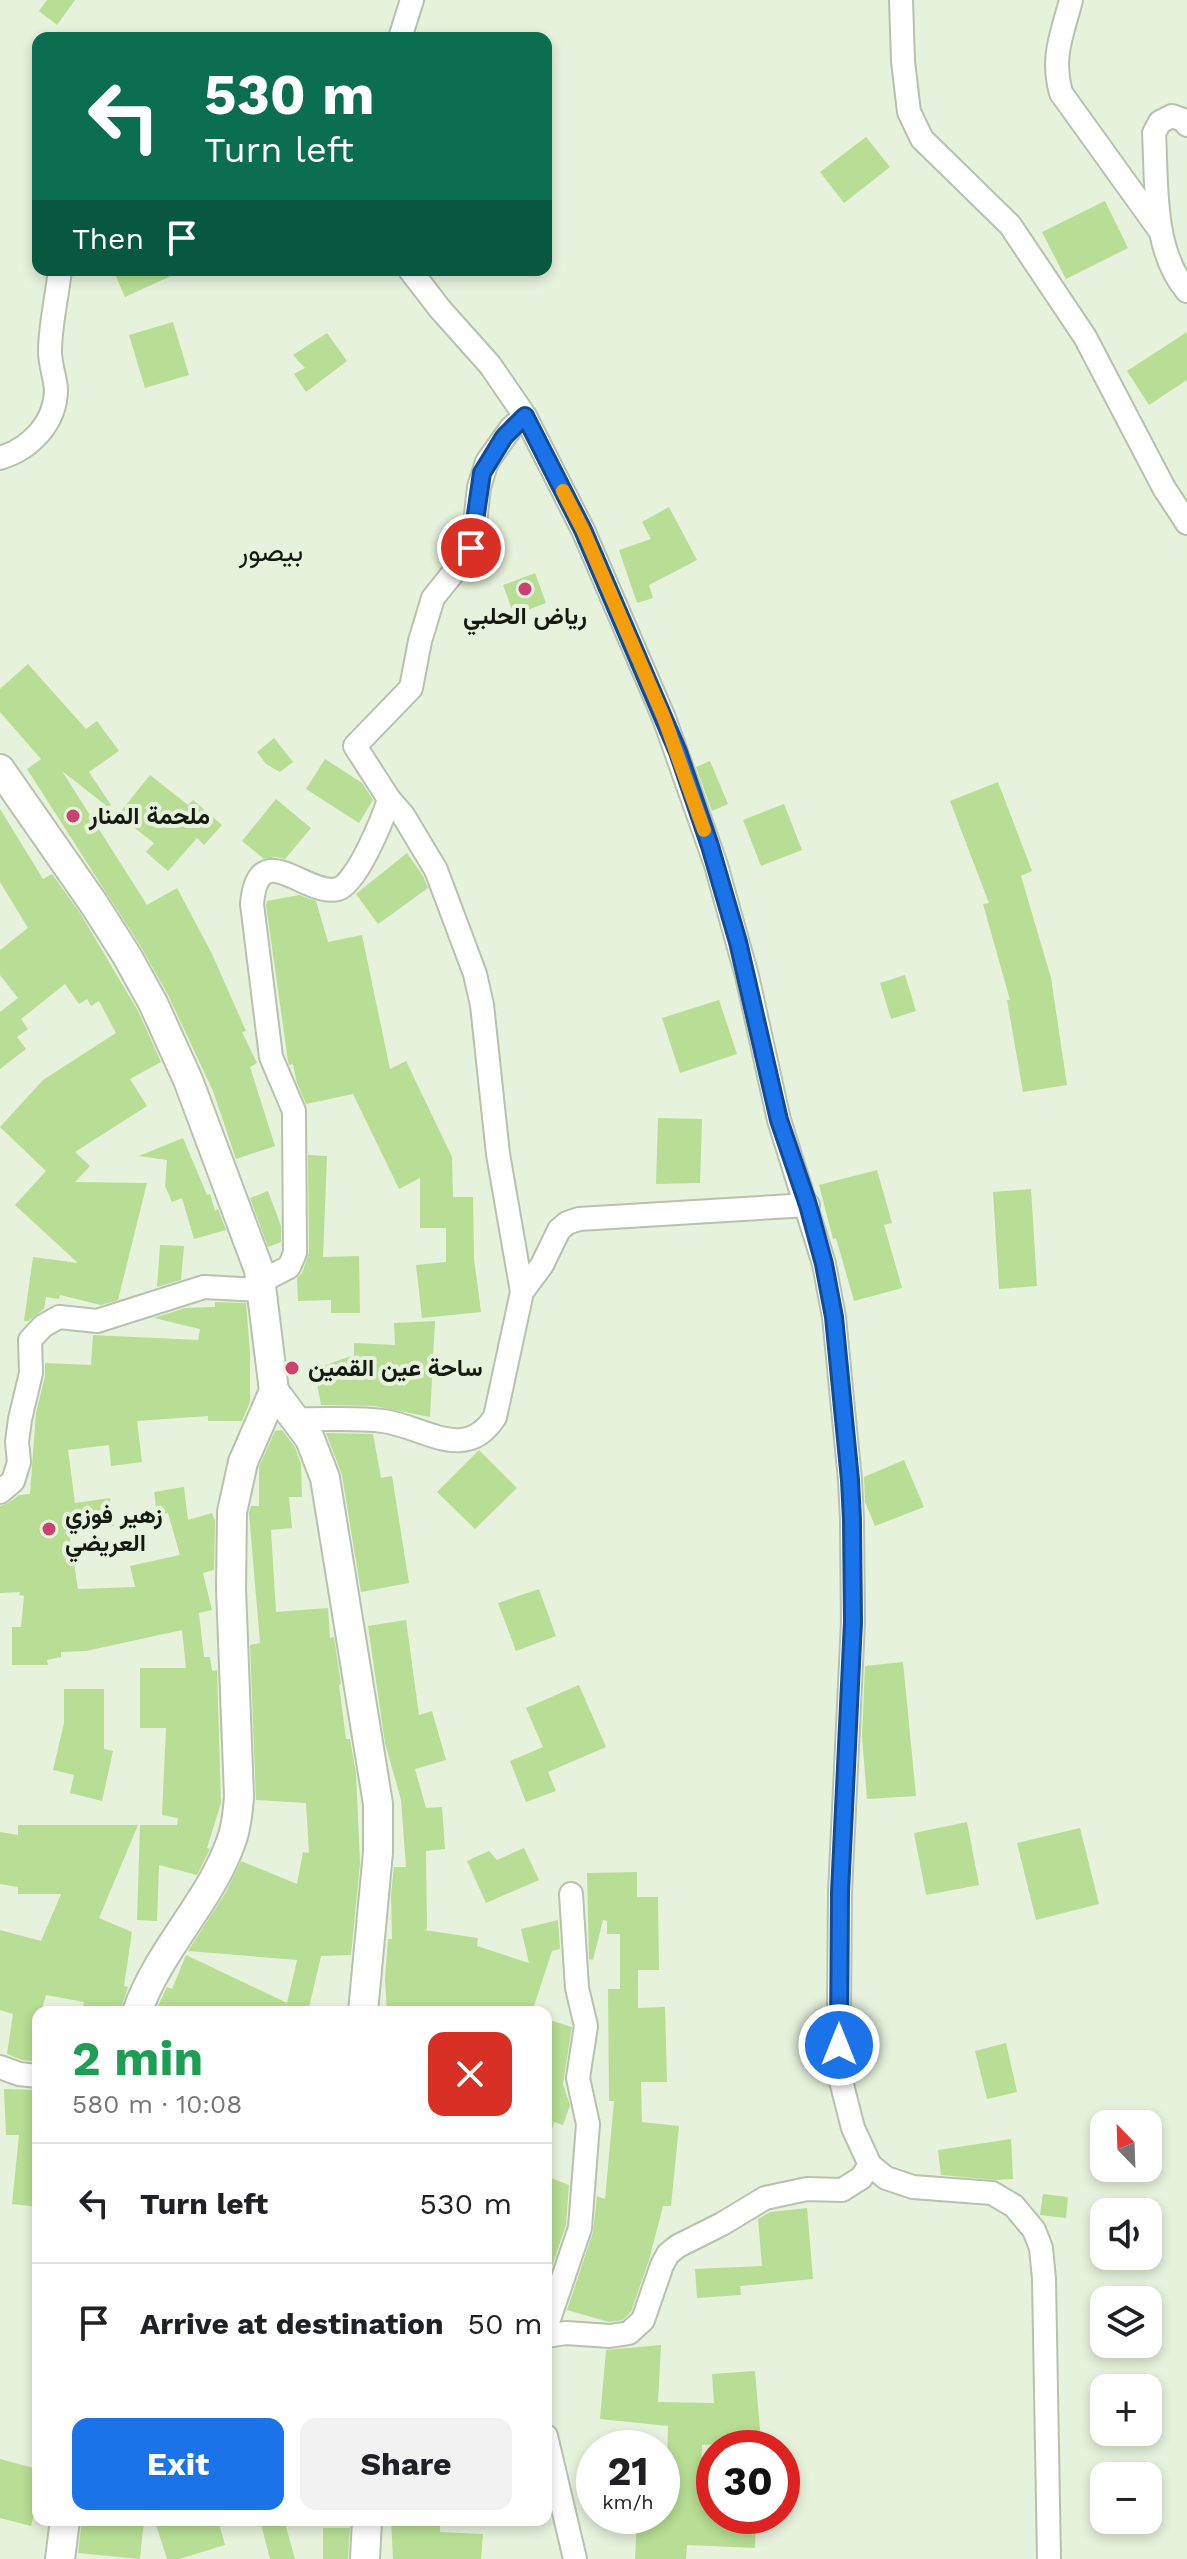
<!DOCTYPE html>
<html lang="en">
<head>
<meta charset="utf-8">
<style>
  body { margin:0; font-family:"Work Sans",Vazirmatn,sans-serif; background:#f2f2f2; color:#202124; height:100vh; display:flex; flex-direction:column; font-size:30px; white-space:nowrap }
  * { box-sizing:border-box; margin:0 }
  p { font-size:26px; color:#757577 }
  .icon { flex:none; width:44px; height:44px; fill:none; stroke:currentColor; stroke-width:2; stroke-linecap:round; stroke-linejoin:round }
  .map { position:relative; flex:1; overflow:hidden }
  .side { position:absolute; left:32px; top:2006px; width:520px; height:520px; display:flex; flex-direction:column; background:#fff; border-radius:16px; box-shadow:0 4px 12px #0003 }
  .side>* { flex:none }
  .guide { position:absolute; left:32px; top:32px; width:520px; height:244px; border-radius:16px; box-shadow:0 4px 12px #0003; background:#0b6e4f; color:#fff; overflow:hidden }
  .needle { width:52px; rotate:337deg }
  .buttons { position:absolute; left:1090px; top:2110px; display:grid; gap:16px }
  .buttons a { display:grid; place-items:center; width:72px; height:72px; border-radius:16px; background:#fff; box-shadow:0 4px 12px #0003; font-size:40px }
  .speed { position:absolute; left:576px; top:2430px; display:flex; gap:16px; font-size:40px; font-weight:700; text-align:center }
  .speed>* { display:grid; place-content:center; width:104px; height:104px; border-radius:50%; background:#fff; box-shadow:0 4px 12px #0003; line-height:1 }
  .speed small { font-size:20px; font-weight:400 }
  .speed .limit { border:12px solid #d22; background:#fff; color:#111 }
  .pin { position:absolute; display:grid; place-items:center; width:68px; height:68px; color:#fff; margin:-34px; border:4px solid #fff; border-radius:50%; box-shadow:0 2px 8px #0007 }
  .me { position:absolute; width:88px; margin:-44px; rotate:0deg; stroke-linejoin:round; filter:drop-shadow(0 0 6px #0008) }
  .turn { display:flex; align-items:center; gap:28px; height:168px; padding:0 40px; font-size:36px }
  .turn .icon { width:104px; height:104px; stroke-width:2.5 }
  .turn b { display:block; font-size:56px; line-height:68px }
  .then { display:flex; align-items:center; height:76px; padding:0 40px; background:#0003; gap:16px; font-size:30px }
  .round { display:grid; place-items:center; flex:none; width:84px; height:84px; border-radius:16px; background:#f2f2f2 }
  .head { display:flex; align-items:center; justify-content:space-between; height:136px; padding:0 40px }
  h1 { font-size:48px; font-weight:700; line-height:60px; color:#1e9e55 }
  .primary-button { display:flex; gap:16px; margin-top:auto; padding:16px 40px }
  .primary-button a { flex:1; height:92px; border-radius:16px; background:#1a73e8; color:#fff; font-size:32px; font-weight:700; line-height:92px; text-align:center }
  .primary-button a+a { background:#f2f2f2; color:#202124 }
  ul { padding:0; list-style:none }
  li { display:flex; align-items:center; gap:24px; height:120px; padding:0 40px; border-top:2px solid #e0e0e0 }
  li div { flex:1 }
  li b { display:block; font-size:30px }
  li em { font-style:normal }
  .map>svg:first-child { display:block }
</style>
</head>
<body>
<div class="map">
<svg width="1187" height="2559" viewBox="0 0 1187 2559">
  <rect width="100%" height="100%" fill="#e6f2dc"/>
  <!-- building -->
  <g fill="#b7de94">
    <polygon points="47,0 75,0 57,25 39,11"/>
    <polygon points="866,137 890,167 844,203 820,172"/>
    <polygon points="1105,201 1128,248 1066,279 1042,232"/>
    <polygon points="113,270 184,270 125,297"/>
    <polygon points="173,322 189,375 145,388 129,335"/>
    <polygon points="1187,332 1187,380 1149,405 1127,371"/>
    <polygon points="327,333 347,361 306,392 294,374 305,368 293,355"/>
    <polygon points="669,507 697,560 649,585 653,598 637,603 619,550 651,539 642,522"/>
    <polygon points="535,573 546,603 514,615 503,585"/>
    <polygon points="28,664 86,729 97,721 119,751 89,772 111,805 108,807 62,771 147,905 177,888 212,954 246,1031 242,1032 257,1063 250,1067 275,1146 236,1159 213,1091 168,995 141,947 27,769 41,759 0,712 0,689"/>
    <polygon points="274,738 293,762 280,772 266,764 257,752"/>
    <polygon points="325,759 362,783 373,800 359,823 306,789"/>
    <polygon points="710,761 728,804 712,811 696,767"/>
    <polygon points="150,775 188,805 193,800 222,825 204,845 197,838 168,871 146,852 154,843 118,815"/>
    <polygon points="998,782 1032,871 1021,876 1051,978 1067,1085 1023,1092 1007,1000 1010,1000 983,904 989,903 950,801"/>
    <polygon points="276,799 311,828 285,859 276,857 264,859 242,841"/>
    <polygon points="784,804 802,850 761,866 743,820"/>
    <polygon points="0,809 43,879 52,874 80,913 138,1011 161,1062 130,1079 147,1106 75,1152 90,1166 75,1182 147,1183 118,1300 101,1305 60,1295 59,1299 46,1297 44,1309 28,1321 24,1321 33,1257 78,1263 15,1205 46,1171 0,1127 43,1080 116,1033 99,1001 91,1006 87,999 79,1004 65,984 21,1019 28,1029 17,1037 26,1049 0,1069 0,1012 18,998 0,975 0,950 28,928 0,882"/>
    <polygon points="407,853 423,876 428,888 378,924 356,894"/>
    <polygon points="299,895 316,901 328,942 362,935 390,1069 406,1061 452,1157 453,1197 473,1197 474,1259 481,1312 422,1318 416,1265 446,1262 446,1228 420,1228 420,1178 399,1189 353,1094 306,1104 297,1083 293,1064 289,1065 288,1061 266,905 267,901"/>
    <polygon points="905,975 916,1011 891,1019 880,983"/>
    <polygon points="719,1000 737,1054 680,1073 662,1018"/>
    <polygon points="658,1118 702,1119 700,1183 656,1184"/>
    <polygon points="183,1138 207,1195 210,1194 215,1211 218,1209 226,1230 194,1239 182,1198 172,1202 165,1186 167,1160 139,1156"/>
    <polygon points="308,1155 327,1156 323,1257 359,1256 360,1313 331,1313 331,1300 298,1301 297,1278 302,1273 309,1253"/>
    <polygon points="877,1170 892,1223 884,1225 902,1288 854,1301 836,1238 833,1239 819,1185"/>
    <polygon points="1031,1189 1037,1286 999,1289 993,1192"/>
    <polygon points="268,1191 281,1226 281,1242 268,1247 250,1198"/>
    <polygon points="160,1245 184,1246 181,1280 157,1287"/>
    <polygon points="215,1302 246,1303 250,1353 250,1402 242,1421 208,1421 208,1416 137,1421 142,1462 111,1466 109,1445 68,1450 75,1503 110,1498 114,1526 69,1532 78,1589 135,1587 130,1566 180,1555 168,1513 157,1514 154,1492 184,1487 188,1520 212,1513 215,1521 214,1570 203,1573 212,1610 199,1613 204,1657 210,1657 212,1671 217,1670 221,1803 207,1848 210,1849 197,1875 159,1865 157,1921 137,1920 140,1825 177,1825 178,1818 162,1815 166,1728 140,1728 140,1668 186,1668 182,1630 86,1651 61,1652 61,1657 47,1660 48,1665 12,1665 12,1627 21,1627 24,1596 19,1595 20,1592 0,1593 0,1506 8,1503 19,1495 30,1494 36,1413 45,1376 45,1363 91,1365 93,1335 198,1340 200,1329 154,1318 185,1308 215,1307"/>
    <polygon points="435,1321 430,1417 374,1406 321,1405 314,1369 354,1355 354,1343 395,1345 394,1323"/>
    <polygon points="282,1430 295,1447 301,1464 302,1497 289,1497 292,1528 271,1530 276,1612 328,1608 330,1638 334,1637 341,1684 339,1685 346,1739 350,1739 356,1773 360,1863 351,1955 321,1956 308,2012 155,2012 167,1987 172,1989 186,1955 287,2003 297,1960 188,1951 226,1892 241,1861 297,1884 303,1852 309,1853 306,1803 256,1800 250,1645 260,1643 249,1513 251,1506 259,1506 259,1467 275,1431"/>
    <polygon points="326,1433 373,1434 381,1478 392,1476 409,1583 361,1592 342,1475"/>
    <polygon points="479,1450 517,1488 475,1529 437,1492"/>
    <polygon points="904,1460 924,1507 875,1526 865,1502 864,1477"/>
    <polygon points="539,1589 556,1636 516,1651 498,1603"/>
    <polygon points="406,1620 419,1715 432,1711 446,1760 415,1769 426,1808 442,1807 445,1849 426,1851 427,1929 424,1930 478,1938 477,1946 529,1963 521,1929 558,1920 560,1949 552,1951 532,2012 387,2012 385,1979 388,1939 392,1939 391,1895 394,1867 406,1867 401,1800 385,1743 368,1626"/>
    <polygon points="903,1662 916,1796 867,1799 862,1736 865,1666"/>
    <polygon points="579,1685 606,1747 548,1772 556,1791 526,1802 510,1761 543,1747 526,1708"/>
    <polygon points="64,1689 104,1689 104,1749 113,1751 102,1801 70,1793 74,1775 53,1770 64,1723"/>
    <polygon points="967,1822 979,1885 926,1895 914,1833"/>
    <polygon points="18,1825 138,1825 99,1918 132,1932 124,1986 128,1987 120,2012 82,2012 84,2002 46,1995 41,2012 38,2012 38,2062 22,2060 7,2054 13,2014 0,2010 0,1930 41,1941 61,1894 18,1894 18,1887 0,1884 0,1832 18,1835"/>
    <polygon points="1080,1828 1099,1904 1036,1920 1017,1843"/>
    <polygon points="524,1848 539,1880 486,1903 467,1861 489,1851 497,1860"/>
    <polygon points="637,1872 637,1897 658,1897 659,1970 638,1970 638,2008 665,2007 667,2082 641,2082 642,2122 679,2126 671,2206 663,2206 649,2260 631,2312 623,2320 609,2322 567,2310 593,2232 597,2196 605,2199 614,2101 609,2101 608,1989 620,1989 620,1934 607,1934 607,1921 603,1920 593,1960 589,1959 587,1873"/>
    <polygon points="546,2019 572,2027 563,2084 570,2105 563,2125 554,2122 552,2129 546,2128"/>
    <polygon points="1006,2043 1017,2092 987,2099 975,2051"/>
    <polygon points="4,2089 38,2090 38,2207 12,2204 19,2135 6,2135"/>
    <polygon points="1011,2139 1013,2179 996,2180 941,2175 938,2150"/>
    <polygon points="546,2176 569,2185 566,2225 546,2284"/>
    <polygon points="1043,2194 1068,2197 1066,2218 1040,2215"/>
    <polygon points="807,2208 813,2279 740,2286 741,2295 697,2298 695,2269 762,2266 758,2219 770,2212"/>
    <polygon points="661,2345 658,2402 714,2403 712,2374 755,2371 761,2441 702,2445 701,2484 714,2484 714,2516 756,2516 755,2548 687,2545 686,2559 635,2559 637,2516 662,2516 662,2496 666,2496 668,2426 600,2419 606,2350"/>
    <polygon points="0,2459 38,2469 38,2498 31,2526 0,2518"/>
    <polygon points="82,2520 144,2520 140,2559 78,2553"/>
    <polygon points="174,2520 218,2520 225,2545 179,2559 167,2559 155,2522 176,2525"/>
    <polygon points="260,2520 284,2520 295,2559 270,2559"/>
    <polygon points="391,2520 440,2520 440,2532 483,2534 481,2559 393,2559"/>
    <polygon points="323,2528 350,2528 348,2559 323,2559"/>
  </g>
  <g fill="none" stroke-linecap="round" stroke-linejoin="round">
    <!-- minor casing -->
    <g stroke="#b6c2ad" stroke-width="26">
      <g id="minor">
        <polyline points="901,0 903,61 909,112 922,139 1010,225 1085,337 1164,488 1187,523"/>
        <path d="M1071,0c-9,35 -20,57 -10,93l100,139"/>
        <polyline points="400,38 412,0"/>
        <path d="M1187,125l-4,-5 -11,-4 -12,6 -6,11c3,52 -2,117 33,158"/>
        <polyline points="410,270 440,309 490,365 525,416 583,530 664,718 716,865 747,976 779,1120 824,1264 834,1317 850,1480 852,1520 853,1622 840,1892 839,2013 841,2081 853,2128 870,2165 886,2178 913,2187 992,2193 1014,2206 1034,2230 1041,2248 1044,2279 1049,2559"/>
        <path d="M0,458c30,-9 56,-35 56,-69 -1,-12 -6,-25 -6,-37 0,-27 7,-55 10,-82"/>
        <polyline points="389,799 403,815 436,870 475,974 482,1005 498,1154 522,1292"/>
        <path d="M262,1281l27,-14 6,-14 -1,-142 -23,-54 -19,-153c6,-70 55,-6 86,-15 19,-6 45,-70 51,-90l-34,-53 56,-58 9,-47 13,-43 32,-40 8,-17 6,-54 8,-25 24,-34 14,-12"/>
        <path d="M296,1419c29,1 59,-2 87,2 40,5 82,43 112,-4l27,-125 20,-27 17,-35 8,-7 12,-4 229,-14"/>
        <polyline points="0,1492 13,1481 19,1462 17,1442 20,1419 31,1373 30,1340 43,1326 59,1317 97,1321 204,1287 263,1290"/>
        <polyline points="0,2067 19,2074 38,2076"/>
        <polyline points="546,2328 580,2228 588,2124 578,2078 586,2026 577,1988 571,1894"/>
        <polyline points="546,2336 566,2333 610,2336 629,2333 643,2320 662,2265 668,2254 678,2246 722,2224 765,2198 807,2189 842,2190 861,2178 870,2165"/>
        <polyline points="546,2436 575,2559"/>
      </g>
    </g>
    <!-- tertiary casing -->
    <g stroke="#b6c2ad" stroke-width="32">
      <g id="tertiary">
        <path d="M0,769l94,135 33,52 26,47 35,77 71,190 15,121 -31,71 -11,50 -1,77 8,207c-1,14 -2,29 -7,43 -21,62 -73,110 -95,173"/>
        <polyline points="274,1391 310,1439 325,1478 378,1804 378,1852 363,2012"/>
        <polyline points="60,2559 65,2520"/>
        <polyline points="365,2559 367,2520"/>
      </g>
    </g>
    <!-- minor -->
    <use href="#minor" stroke="#fff" stroke-width="22"/>
    <!-- tertiary -->
    <use href="#tertiary" stroke="#fff" stroke-width="28"/>
  </g>
  <g fill="none" stroke-linecap="round" stroke-linejoin="round">
    <!-- route casing -->
    <g stroke="#114b97" stroke-width="20">
      <polyline id="route" points="471,548 482,473 504,437 525,416 583,530 678,752 710,846 738,942 779,1120 808,1205 824,1264 834,1317 850,1480 852,1520 853,1622 840,1892 839,2045"/>
    </g>
    <!-- route -->
    <use href="#route" stroke="#1a73e8" stroke-width="14"/>
    <!-- slow -->
    <polyline stroke="#f59e0b" stroke-width="14" points="563,491 583,530 664,718 704,830"/>
  </g>
  <!-- markers -->
  <g fill="#cd4170" stroke="#e6f2dc" stroke-width="3">
    <circle cx="525" cy="589" r="8"/>
    <circle cx="73" cy="816" r="8"/>
    <circle cx="292" cy="1368" r="8"/>
    <circle cx="49" cy="1529" r="8"/>
  </g>
  <g text-anchor="middle" dominant-baseline="central" stroke-width="8" stroke-linejoin="round" paint-order="stroke">
    <!-- poi labels -->
    <g font-size="24" font-weight="bold" fill="#141911" stroke="#e6f2dc" text-anchor="start">
      <text x="525" y="616" text-anchor="middle">رياض الحلبي</text>
      <text x="89" y="816">ملحمة المنار</text>
      <text x="308" y="1368">ساحة عين القمين</text>
      <text x="65" y="1515">زهير فوزي<tspan x="65" dy="28">العريضي</tspan></text>
    </g>
    <!-- quarter labels -->
    <g font-size="28" fill="#141911" stroke="#e6f2dc">
      <text x="271" y="551">بيصور</text>
    </g>
  </g>
</svg>
<div class="buttons">
<a><svg class="needle" viewBox="-14 -14 28 28"><path d="M0-13l5 13h-10z" fill="#e53935"/><path d="M0 13l5-13h-10z" fill="#757577"/></svg></a>
<a><svg class="icon" aria-label="sound" viewBox="0 0 24 24"><path d="M4 9h4l5-4v14l-5-4H4zM17 9q2 3 0 6"/></svg></a>
<a><svg class="icon" aria-label="layers" viewBox="0 0 24 24"><path d="M12 4l9 5-9 5-9-5zM3 14l9 5 9-5"/></svg></a>
<a>+</a>
<a>−</a>
</div>
<div class="speed"><div>21<small>km/h</small></div><div class="limit">30</div></div>
<div class="pin" style="left:471px;top:548px;background:#d93025"><svg class="icon" aria-label="arrive" viewBox="0 0 24 24"><path d="M6 21V4h12l-3 4 3 4H6"/></svg></div>
<svg class="me" style="left:839px;top:2045px" viewBox="-20 -20 40 40"><circle r="17" fill="#1a73e8" stroke="#fff" stroke-width="3"/><path d="M0-11L8 9 0 5-8 9z" fill="#fff"/></svg>
<div class="guide">
<div class="turn"><svg class="icon" aria-label="left" viewBox="0 0 24 24"><path d="M17 20v-9H6M10 6l-5 5 5 5"/></svg><div><b>530 m</b>Turn left</div></div>
<div class="then">Then<svg class="icon" aria-label="arrive" viewBox="0 0 24 24"><path d="M6 21V4h12l-3 4 3 4H6"/></svg></div>
</div>
<section class="side">
<div class="head"><div><h1>2 min</h1><p>580 m · 10:08</p></div><a class="round" style="background:#d93025;color:#fff"><svg class="icon" aria-label="close" viewBox="0 0 24 24"><path d="M6 6l12 12M18 6L6 18"/></svg></a></div>
<ul>
<li><svg class="icon" aria-label="left" viewBox="0 0 24 24"><path d="M17 20v-9H6M10 6l-5 5 5 5"/></svg><div><b>Turn left</b></div><em>530 m</em></li>
<li><svg class="icon" aria-label="arrive" viewBox="0 0 24 24"><path d="M6 21V4h12l-3 4 3 4H6"/></svg><div><b>Arrive at destination</b></div><em>50 m</em></li>
</ul>
<div class="primary-button"><a>Exit</a><a>Share</a></div>
</section>
</div>
</body>
</html>
